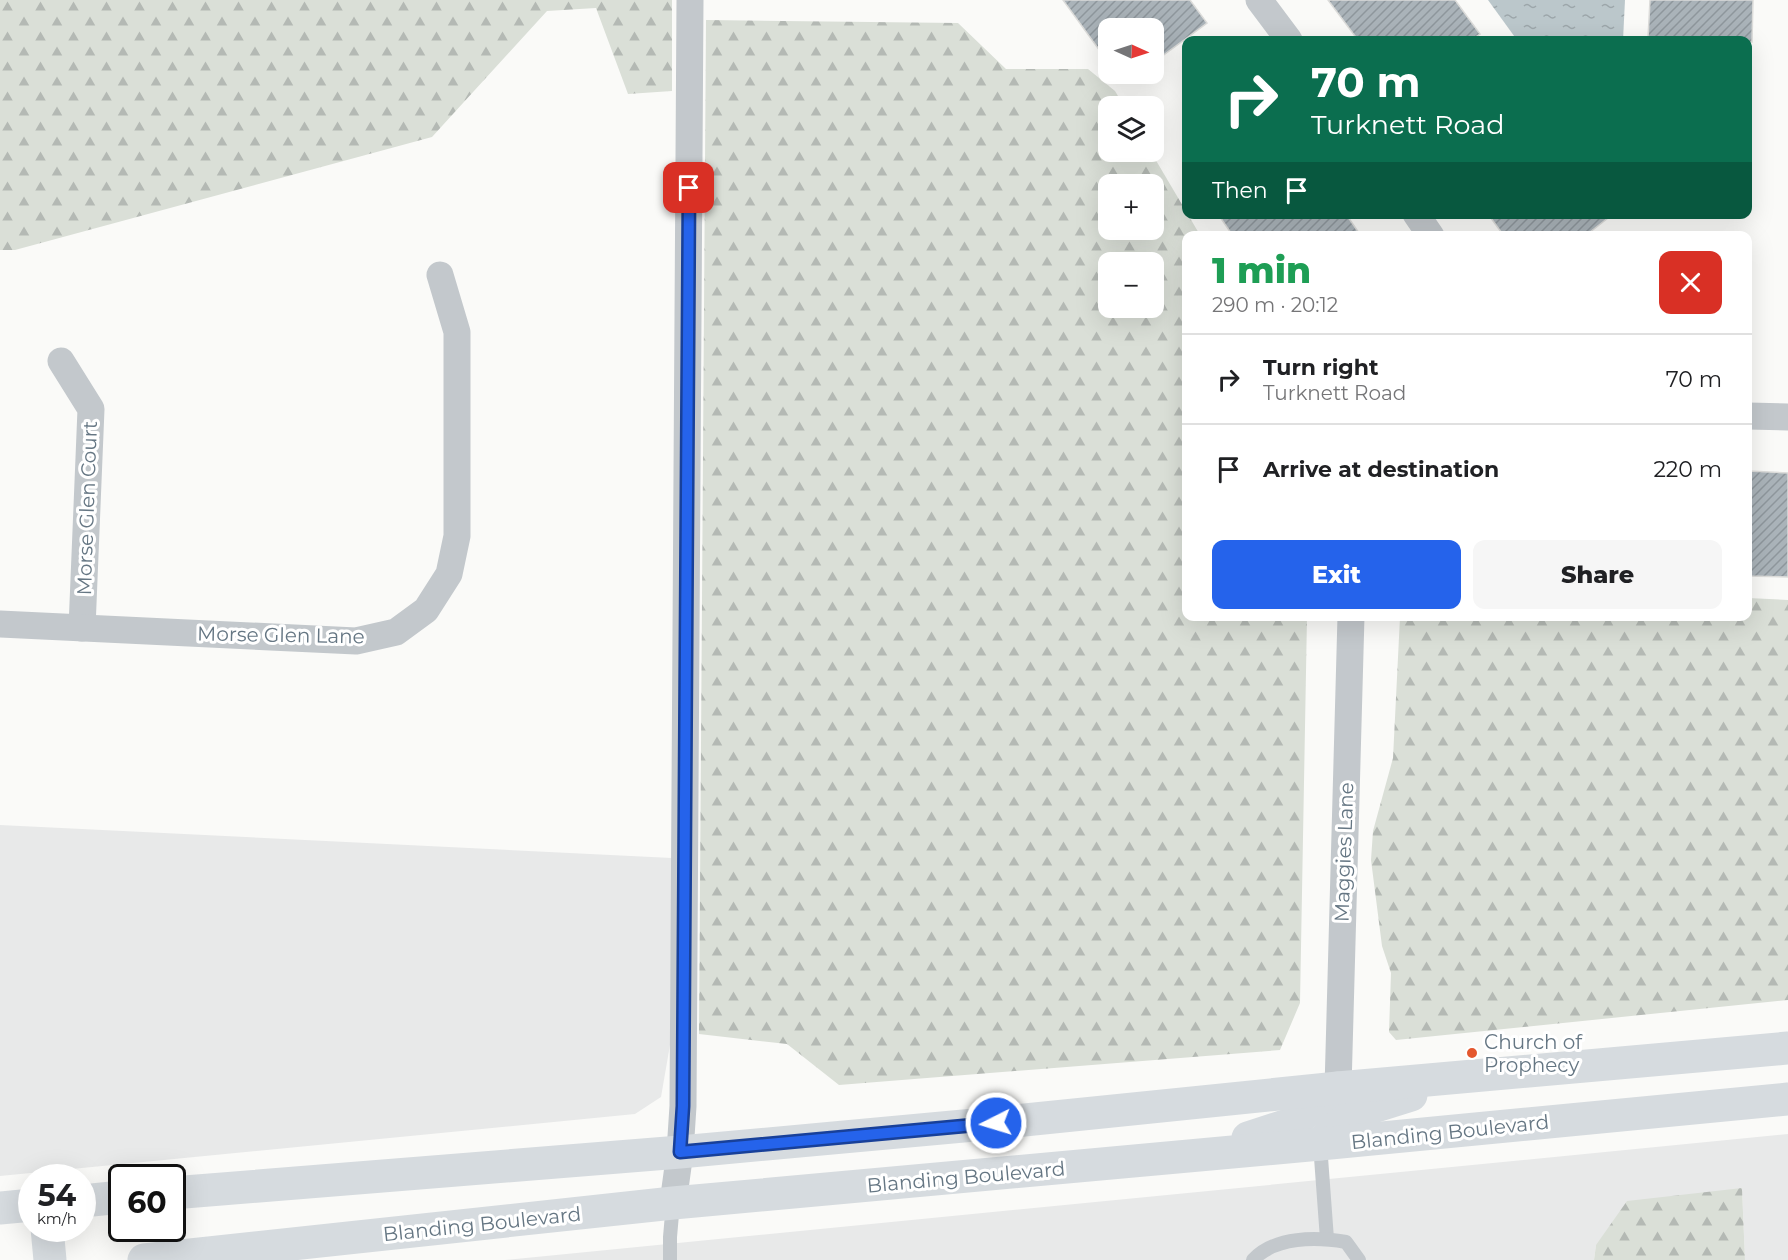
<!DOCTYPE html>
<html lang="en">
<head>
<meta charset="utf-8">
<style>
  body { margin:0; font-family:Montserrat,sans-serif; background:#f6f6f6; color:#202124; height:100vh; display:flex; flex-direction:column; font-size:22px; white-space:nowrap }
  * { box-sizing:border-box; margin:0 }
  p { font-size:20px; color:#757577 }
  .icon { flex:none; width:33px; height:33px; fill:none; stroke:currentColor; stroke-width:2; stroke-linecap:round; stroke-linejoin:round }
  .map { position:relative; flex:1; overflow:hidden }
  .panel { position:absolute; left:1182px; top:231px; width:570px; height:390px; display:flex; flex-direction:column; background:#fff; border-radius:12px; box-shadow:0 6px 24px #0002 }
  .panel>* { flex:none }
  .guide { position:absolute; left:1182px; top:36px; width:570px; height:183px; border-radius:12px; box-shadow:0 6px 24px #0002; background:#0b6e4f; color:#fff; overflow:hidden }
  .needle { width:39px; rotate:93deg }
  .tools { position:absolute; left:1098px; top:18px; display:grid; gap:12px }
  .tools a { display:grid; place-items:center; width:66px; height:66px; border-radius:12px; background:#fff; box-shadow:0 6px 24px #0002; font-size:30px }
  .speed { position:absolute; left:18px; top:1164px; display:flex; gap:12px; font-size:30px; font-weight:700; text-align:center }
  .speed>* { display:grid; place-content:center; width:78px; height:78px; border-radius:50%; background:#fff; box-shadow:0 6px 24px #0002; line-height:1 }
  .speed small { font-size:15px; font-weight:400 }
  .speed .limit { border:3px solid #111; border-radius:9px; background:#fff; color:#111 }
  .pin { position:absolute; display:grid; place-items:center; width:51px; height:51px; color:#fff; margin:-26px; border-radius:12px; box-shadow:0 3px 9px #0006 }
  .me { position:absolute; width:66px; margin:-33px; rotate:265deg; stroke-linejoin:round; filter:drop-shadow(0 0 4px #0008) }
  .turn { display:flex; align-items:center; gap:21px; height:126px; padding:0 30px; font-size:27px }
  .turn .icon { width:78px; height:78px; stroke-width:2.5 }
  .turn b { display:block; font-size:42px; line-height:51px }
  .then { display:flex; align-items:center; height:57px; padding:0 30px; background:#0003; gap:12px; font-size:22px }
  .round { display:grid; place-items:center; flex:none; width:63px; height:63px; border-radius:12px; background:#f6f6f6 }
  .summary { display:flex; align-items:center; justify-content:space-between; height:102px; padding:0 30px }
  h1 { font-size:36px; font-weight:800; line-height:45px; color:#1e9e55 }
  .cta { display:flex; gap:12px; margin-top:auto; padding:12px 30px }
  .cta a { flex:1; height:69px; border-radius:12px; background:#2563eb; color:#fff; font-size:24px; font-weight:800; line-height:69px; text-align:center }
  .cta a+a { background:#f6f6f6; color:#202124 }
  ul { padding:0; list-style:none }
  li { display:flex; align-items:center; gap:18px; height:90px; padding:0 30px; border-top:2px solid #e0e0e0 }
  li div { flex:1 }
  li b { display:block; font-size:22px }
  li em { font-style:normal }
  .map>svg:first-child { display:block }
</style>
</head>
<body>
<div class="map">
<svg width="1788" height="1260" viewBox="0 0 1788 1260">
  <defs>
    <pattern id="forest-firs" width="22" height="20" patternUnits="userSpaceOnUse" patternTransform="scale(1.5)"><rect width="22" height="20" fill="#dadfd7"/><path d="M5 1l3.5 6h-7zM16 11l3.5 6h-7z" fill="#b4b9b4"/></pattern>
    <pattern id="water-ripples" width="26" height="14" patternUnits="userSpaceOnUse" patternTransform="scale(1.5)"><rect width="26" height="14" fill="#bbc7cb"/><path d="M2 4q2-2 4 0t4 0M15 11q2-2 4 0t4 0" fill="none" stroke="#9ca6aa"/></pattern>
    <pattern id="building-hatch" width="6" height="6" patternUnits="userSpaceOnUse" patternTransform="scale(1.5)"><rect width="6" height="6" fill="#aab3b9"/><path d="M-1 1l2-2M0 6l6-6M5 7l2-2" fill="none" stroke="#8e969c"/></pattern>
  </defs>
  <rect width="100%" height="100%" fill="#fafaf8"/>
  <!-- built -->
  <g fill="#e8e9e9">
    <polygon points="0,825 672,858 670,1045 661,1097 635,1114 0,1176"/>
    <polygon points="1788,1134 1788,1260 1745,1260 1742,1188 1596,1245 1594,1260 505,1260"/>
  </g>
  <!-- forest -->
  <g fill="url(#forest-firs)" fill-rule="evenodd">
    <polygon points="0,0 672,0 672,91 628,94 596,8 547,11 432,137 15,250 0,250"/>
    <path d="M706,20l252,3 48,46h82l27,22 9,15h-16v46h43l49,83 -14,1v380l121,1 -7,386 -20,47 -441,35 -52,-41 -88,-10zM1108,184h46v46h-46zM1108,262h46v46h-46z"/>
    <polygon points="1748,598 1788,600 1788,1000 1396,1040 1389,1032 1391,973 1382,946 1371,860 1373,831 1393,758 1400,617 1748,616"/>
    <polygon points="1742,1188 1745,1260 1594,1260 1596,1245 1627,1201"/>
  </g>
  <!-- water -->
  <polygon fill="url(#water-ripples)" points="1488,0 1625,0 1623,40 1517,40"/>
  <!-- building -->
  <g fill="url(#building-hatch)" stroke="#dcdcda" stroke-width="1.5">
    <polygon points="1063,0 1190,0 1207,23 1154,62 1154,28 1108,28 1108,62"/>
    <polygon points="1328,0 1455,0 1480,34 1471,40 1358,40"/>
    <polygon points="1650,0 1753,0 1752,42 1748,42 1748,40 1648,38"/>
    <polygon points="1117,74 1137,74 1124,83"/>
    <polygon points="1218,214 1346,214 1361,236 1233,236"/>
    <polygon points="1488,214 1613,214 1585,236 1504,236"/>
    <polygon points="1748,471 1788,473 1788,577 1748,576"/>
  </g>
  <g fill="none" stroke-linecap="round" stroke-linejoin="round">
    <!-- service -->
    <g stroke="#c3c8cc" stroke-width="14">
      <polyline points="1320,1144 1327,1239"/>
      <polyline points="670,1260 670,1237 673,1203"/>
      <path d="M1253,1260c22,-24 64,-23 93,-18l13,18"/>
    </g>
    <!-- minor -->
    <g stroke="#c3c8cc" stroke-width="27">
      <polyline points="1259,0 1289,40"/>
      <polyline points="1416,214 1431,236"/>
      <polyline points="61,361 91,409 82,628"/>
      <polyline points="1748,416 1788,417"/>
      <polyline points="0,624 356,641 396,632 426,610 449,574 457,536 457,332 440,275"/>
      <polyline points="1338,1088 1351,616"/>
      <polyline points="673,1203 680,1152 683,1106 690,0"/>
    </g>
    <!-- primary -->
    <g stroke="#d6dbdf" stroke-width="33">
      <polyline points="1248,1138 1291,1124 1338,1088"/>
      <polyline points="1320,1144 1338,1126 1360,1111 1411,1095"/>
      <polyline points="172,1193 680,1152 996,1123 1338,1088 1788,1048"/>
      <polyline points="82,1201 122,1197"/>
      <polyline points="0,1208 32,1205"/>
      <polyline points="47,1228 50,1260"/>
      <polyline points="144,1260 673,1203 1320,1144 1788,1099"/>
    </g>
  </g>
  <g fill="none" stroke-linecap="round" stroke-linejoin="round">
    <!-- route casing -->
    <g stroke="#184099" stroke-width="15">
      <polyline id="route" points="689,188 683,1106 680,1152 996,1123"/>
    </g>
    <!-- route -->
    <use href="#route" stroke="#2563eb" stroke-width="10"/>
  </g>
  <!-- markers -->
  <circle fill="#e4572e" stroke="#fff" stroke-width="2" cx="1472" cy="1053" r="6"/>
  <g text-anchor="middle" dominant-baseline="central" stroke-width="6" stroke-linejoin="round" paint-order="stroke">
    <!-- street labels -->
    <g font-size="20" fill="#657683" stroke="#fff">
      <text transform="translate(87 508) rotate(-88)">Morse Glen Court</text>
      <text transform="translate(281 635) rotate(1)">Morse Glen Lane</text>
      <text transform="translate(1344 852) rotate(-88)">Maggies Lane</text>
      <text transform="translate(1450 1132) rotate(-6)">Blanding Boulevard</text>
      <text transform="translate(966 1177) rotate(-5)">Blanding Boulevard</text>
      <text transform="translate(482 1224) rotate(-6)">Blanding Boulevard</text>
    </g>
    <!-- poi labels -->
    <g font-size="20" fill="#657683" stroke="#fff" text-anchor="start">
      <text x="1484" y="1042">Church of<tspan x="1484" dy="23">Prophecy</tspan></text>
    </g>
  </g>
</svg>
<div class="tools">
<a><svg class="needle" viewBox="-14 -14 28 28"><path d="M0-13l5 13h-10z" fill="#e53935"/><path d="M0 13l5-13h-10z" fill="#757577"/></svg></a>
<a><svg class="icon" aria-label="layers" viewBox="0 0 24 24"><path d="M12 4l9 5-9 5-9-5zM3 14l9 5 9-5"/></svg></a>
<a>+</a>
<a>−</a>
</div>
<div class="speed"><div>54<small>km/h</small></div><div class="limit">60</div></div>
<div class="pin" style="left:689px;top:188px;background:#d93025"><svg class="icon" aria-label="arrive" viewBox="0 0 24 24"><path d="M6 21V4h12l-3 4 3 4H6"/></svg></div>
<svg class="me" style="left:996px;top:1123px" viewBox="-20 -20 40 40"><circle r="17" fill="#2563eb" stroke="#fff" stroke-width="3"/><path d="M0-11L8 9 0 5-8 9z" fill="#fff"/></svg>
<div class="guide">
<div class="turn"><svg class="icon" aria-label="right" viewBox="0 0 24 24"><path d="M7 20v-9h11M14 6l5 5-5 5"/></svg><div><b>70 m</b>Turknett Road</div></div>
<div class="then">Then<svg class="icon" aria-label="arrive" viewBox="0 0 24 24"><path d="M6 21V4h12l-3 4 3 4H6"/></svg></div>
</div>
<section class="panel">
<div class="summary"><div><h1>1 min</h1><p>290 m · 20:12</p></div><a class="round" style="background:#d93025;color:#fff"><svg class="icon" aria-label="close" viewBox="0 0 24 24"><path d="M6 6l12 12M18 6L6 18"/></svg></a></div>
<ul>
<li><svg class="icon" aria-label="right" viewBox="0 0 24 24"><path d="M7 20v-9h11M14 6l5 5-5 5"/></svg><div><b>Turn right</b><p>Turknett Road</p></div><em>70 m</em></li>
<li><svg class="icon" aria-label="arrive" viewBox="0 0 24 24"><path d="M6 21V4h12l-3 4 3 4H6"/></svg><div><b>Arrive at destination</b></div><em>220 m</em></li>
</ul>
<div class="cta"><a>Exit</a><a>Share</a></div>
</section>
</div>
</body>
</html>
